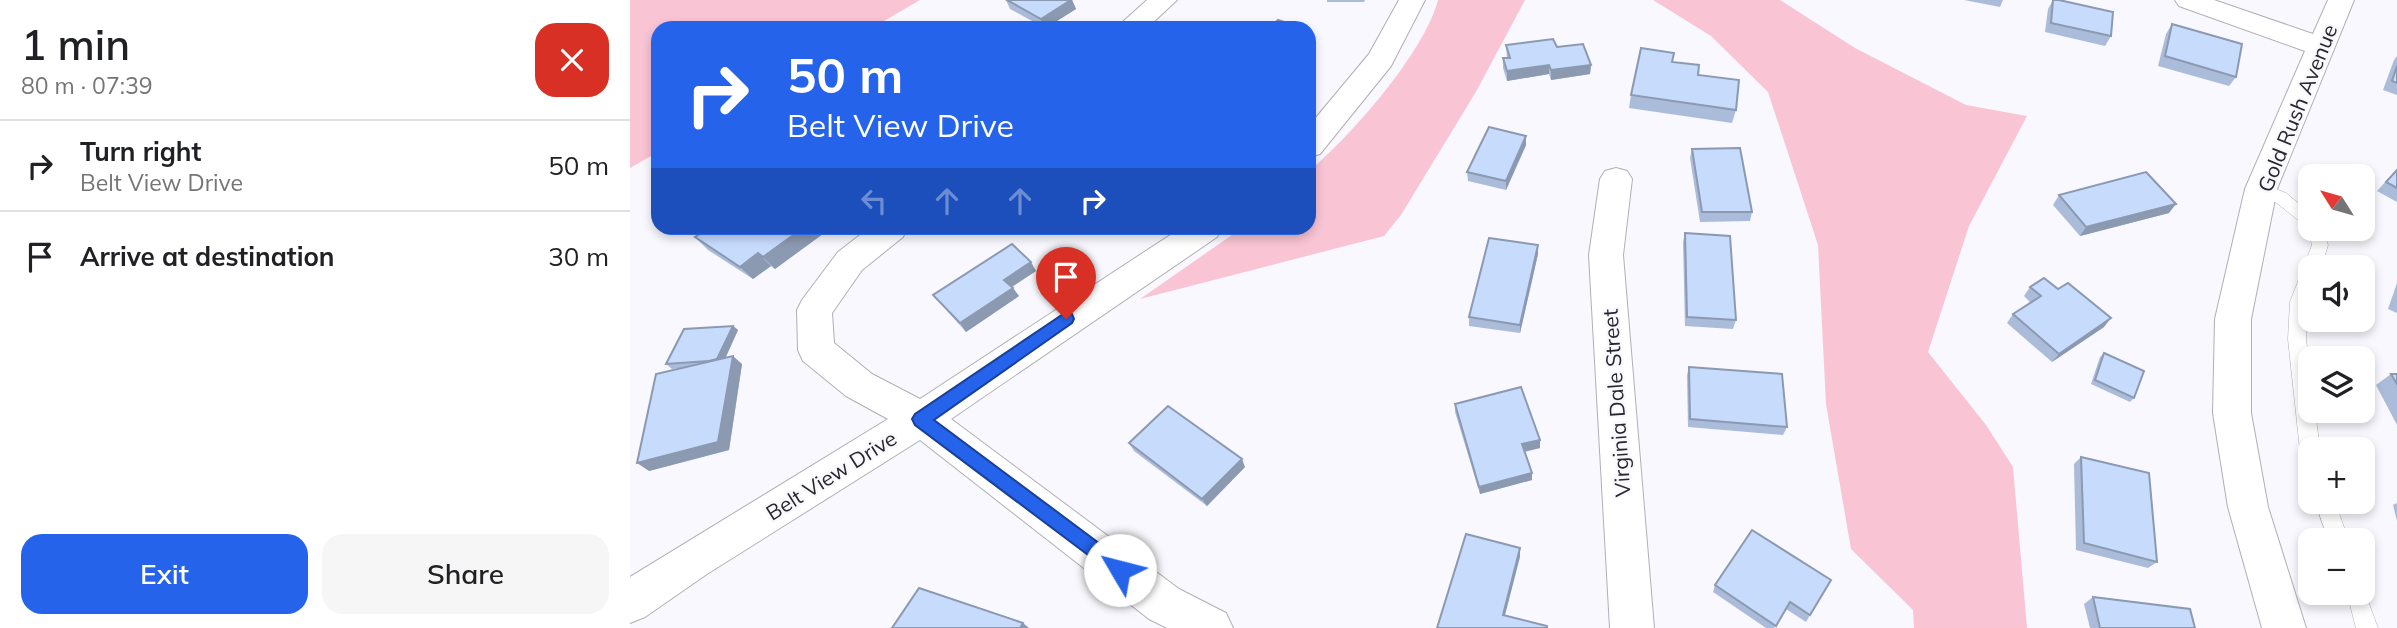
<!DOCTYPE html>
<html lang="en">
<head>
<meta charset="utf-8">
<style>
  body { margin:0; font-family:Mulish,sans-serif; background:#f6f6f6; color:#202124; height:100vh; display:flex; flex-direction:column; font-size:26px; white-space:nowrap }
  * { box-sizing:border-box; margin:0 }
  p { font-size:23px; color:#757577 }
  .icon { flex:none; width:38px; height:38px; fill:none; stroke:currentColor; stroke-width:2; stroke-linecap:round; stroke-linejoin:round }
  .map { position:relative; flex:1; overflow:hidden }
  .details { display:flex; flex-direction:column; background:#fff; width:630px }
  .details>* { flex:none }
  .hud { position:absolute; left:21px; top:21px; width:665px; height:214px; border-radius:21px; box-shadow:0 4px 10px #0003; background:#2563eb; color:#fff; overflow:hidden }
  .needle { width:46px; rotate:307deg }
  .fabs { position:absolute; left:1668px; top:164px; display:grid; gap:14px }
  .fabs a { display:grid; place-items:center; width:77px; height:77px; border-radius:14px; background:#fff; box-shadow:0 4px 10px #0003; font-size:35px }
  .pin { position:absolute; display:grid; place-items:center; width:60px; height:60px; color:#fff; margin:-72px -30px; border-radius:50% 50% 50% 0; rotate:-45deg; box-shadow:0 0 7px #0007 }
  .pin .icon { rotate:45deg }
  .me { position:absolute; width:77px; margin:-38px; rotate:307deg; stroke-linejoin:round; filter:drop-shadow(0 0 5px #0008) }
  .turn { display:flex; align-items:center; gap:24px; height:147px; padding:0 21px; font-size:32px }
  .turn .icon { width:91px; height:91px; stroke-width:2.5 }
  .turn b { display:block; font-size:49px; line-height:60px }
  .lanes { display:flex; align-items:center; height:66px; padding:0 21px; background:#0003; justify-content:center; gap:35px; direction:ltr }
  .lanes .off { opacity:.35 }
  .round { display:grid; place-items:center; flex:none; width:74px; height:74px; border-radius:21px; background:#f6f6f6 }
  .headline { display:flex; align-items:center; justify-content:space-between; height:119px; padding:0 21px }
  h1 { font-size:42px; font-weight:600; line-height:52px }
  .button { display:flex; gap:14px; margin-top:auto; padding:14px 21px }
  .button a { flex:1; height:80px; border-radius:21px; background:#2563eb; color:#fff; font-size:28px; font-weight:600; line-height:80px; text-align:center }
  .button a+a { background:#f6f6f6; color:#202124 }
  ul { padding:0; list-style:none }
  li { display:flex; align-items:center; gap:21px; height:91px; padding:0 21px; border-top:2px solid #e0e0e0 }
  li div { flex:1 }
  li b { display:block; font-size:26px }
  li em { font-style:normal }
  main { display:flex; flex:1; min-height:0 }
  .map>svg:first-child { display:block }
</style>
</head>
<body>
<main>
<section class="details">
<div class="headline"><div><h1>1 min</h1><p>80 m · 07:39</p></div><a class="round" style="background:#d93025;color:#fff"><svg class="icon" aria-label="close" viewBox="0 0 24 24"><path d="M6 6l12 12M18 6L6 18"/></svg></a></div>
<ul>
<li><svg class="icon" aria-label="right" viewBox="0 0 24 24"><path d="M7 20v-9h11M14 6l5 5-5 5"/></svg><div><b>Turn right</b><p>Belt View Drive</p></div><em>50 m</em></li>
<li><svg class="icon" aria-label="arrive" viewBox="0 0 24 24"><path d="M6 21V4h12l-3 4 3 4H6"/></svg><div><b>Arrive at destination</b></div><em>30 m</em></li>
</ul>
<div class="button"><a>Exit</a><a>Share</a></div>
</section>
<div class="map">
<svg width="1767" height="628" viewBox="0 0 1767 628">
  <rect width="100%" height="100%" fill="#f9f8fe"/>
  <!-- green -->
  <g fill="#f9c4d4">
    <polygon points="0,0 290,0 242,28 28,28 28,152 0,168"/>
    <path d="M808,0h87l-48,90 -76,125 -17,21 -244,63 102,-71h67v-57c42,-35 115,-118 129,-171z"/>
    <polygon points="1023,0 1150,0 1225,48 1336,105 1397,116 1339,226 1298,352 1356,425 1383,467 1397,628 1284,628 1283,610 1221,549 1196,404 1188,245 1138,92 1081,36"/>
  </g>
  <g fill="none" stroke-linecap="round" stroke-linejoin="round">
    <!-- service casing -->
    <g stroke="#b0afb6" stroke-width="1">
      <g id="service">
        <polygon points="1631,183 1656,193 1680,213 1680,229 1692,229 1698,245 1691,268 1680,268 1676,339 1680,372 1680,411 1685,411 1690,450 1680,450 1680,459 1673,456 1670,450 1658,339 1660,302 1682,245 1677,227 1644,201 1625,193 1623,189 1625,185"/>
        <polygon points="1685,502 1705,502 1719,541 1699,541"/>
        <polygon points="1732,585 1748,628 1726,628 1717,593 1732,593"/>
      </g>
    </g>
    <!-- minor casing -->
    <g stroke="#b0afb6" stroke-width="2">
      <g id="minor">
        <polygon points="517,0 547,0 517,28 486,28"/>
        <polygon points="769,0 795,0 761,66 690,154 679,157 679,126 739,54"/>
        <polygon points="1545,0 1584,0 1683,34 1698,0 1724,0 1647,189 1621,319 1621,413 1638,507 1676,628 1632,628 1598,507 1583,413 1585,319 1615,189 1675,51 1549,6"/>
        <polygon points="986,168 997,171 1002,179 993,255 1024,628 980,628 959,255 970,179 975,171"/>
        <polygon points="239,228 277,228 273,237 232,270 202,313 204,343 242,374 290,399 551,228 591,228 587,237 321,419 549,589 596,613 603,628 537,628 519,619 290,440 77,574 15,617 0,623 0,577 258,419 216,396 173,361 168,350 167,310 172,300 208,252"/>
      </g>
    </g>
    <!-- service -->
    <use href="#service" fill="#fff" fill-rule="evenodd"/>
    <!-- minor -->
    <use href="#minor" fill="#fff" fill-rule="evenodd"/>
  </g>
  <!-- wall -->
  <g fill="#abbcda">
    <polygon points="376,0 442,0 446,9 415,28 380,9"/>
    <polygon points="697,0 735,0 734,2 697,2"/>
    <polygon points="1334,0 1373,0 1370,7"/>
    <polygon points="1423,0 1481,36 1475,46 1415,32 1418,9"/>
    <polygon points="1542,24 1606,77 1599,86 1528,66 1536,34"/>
    <polygon points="876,45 927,47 961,65 960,74 921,80 919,74 877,81 873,68 873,58 877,58"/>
    <polygon points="1767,56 1767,95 1753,90 1764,60"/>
    <polygon points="1042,62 1068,75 1106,110 1102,123 999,108 1001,95"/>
    <polygon points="896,145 876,190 838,181 837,172"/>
    <polygon points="1062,149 1122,212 1120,221 1070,222 1060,158"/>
    <polygon points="1767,169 1767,202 1747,191"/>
    <polygon points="1429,195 1539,213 1450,236 1423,205"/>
    <polygon points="79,228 201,228 145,269 141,266 123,279 78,250 65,237"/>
    <polygon points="1055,233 1106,320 1103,329 1055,326 1053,242"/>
    <polygon points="908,254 890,333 839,326 839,317"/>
    <polygon points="406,271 382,287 389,296 336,332 303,295"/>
    <polygon points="1767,283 1767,313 1758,309"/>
    <polygon points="1400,287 1474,327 1422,362 1377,323 1383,314 1401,303 1394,296"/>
    <polygon points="103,326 108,330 96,357 112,364 99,450 19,471 50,368 42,369 36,364"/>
    <polygon points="1474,353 1504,398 1500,402 1461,384 1470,357"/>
    <polygon points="1059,367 1157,427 1153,435 1058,427 1057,375"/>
    <polygon points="1761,374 1767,374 1767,425 1746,385"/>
    <polygon points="825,404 910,448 895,452 902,480 850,494 825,412"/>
    <polygon points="499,443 615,467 577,506 504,451"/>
    <polygon points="1451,457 1527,562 1518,568 1446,550 1444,464"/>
    <polygon points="1767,503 1767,521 1763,505"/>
    <polygon points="1122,530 1180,615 1176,622 1156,609 1144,628 1136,628 1083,592 1085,585"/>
    <polygon points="1463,597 1565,628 1460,628 1454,604"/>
  </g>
  <!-- shaded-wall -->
  <g fill="#8b99b1">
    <polygon points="441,0 442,0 446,9 416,28 411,19"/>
    <polygon points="681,30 683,40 679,44 679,32"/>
    <polygon points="919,65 919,74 877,81 877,71"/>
    <polygon points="961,65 960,74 921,80 921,70"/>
    <polygon points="896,136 896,145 876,190 876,181"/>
    <polygon points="1546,204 1539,213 1450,236 1456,227"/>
    <polygon points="173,228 201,228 145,269 133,257"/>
    <polygon points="908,245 908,254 890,333 890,325"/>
    <polygon points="128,253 141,266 123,279 110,267"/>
    <polygon points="401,262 406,271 380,288 374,280"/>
    <polygon points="383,288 389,296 336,332 330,323"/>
    <polygon points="1481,318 1474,327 1422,362 1429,354"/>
    <polygon points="103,326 108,330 92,365 87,361"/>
    <polygon points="103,356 112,364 99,450 19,471 7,463"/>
    <polygon points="910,440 910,448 892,452 892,444"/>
    <polygon points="612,459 615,467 577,506 572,499"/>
    <polygon points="902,473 902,480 850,494 849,487"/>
    <polygon points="890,548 890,557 873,623 873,615"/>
    <polygon points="393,623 399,628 390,628"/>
  </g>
  <!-- building -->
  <g fill="#c7dbfd" stroke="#8b99b1" stroke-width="2">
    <polygon points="377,0 441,0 411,19"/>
    <polygon points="1423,0 1429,0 1483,12 1481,36 1421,23"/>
    <polygon points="648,20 673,28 640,28"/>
    <polygon points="1542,24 1612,44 1606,77 1535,56"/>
    <polygon points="923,39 927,47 953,44 961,65 921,70 919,65 877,71 873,58 880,58 876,45"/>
    <polygon points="1011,48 1044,53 1042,62 1069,65 1068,75 1109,80 1106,110 1001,95"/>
    <polygon points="1767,66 1767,83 1762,81"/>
    <polygon points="859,127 896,136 876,181 837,172"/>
    <polygon points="1110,148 1122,212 1072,212 1062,149"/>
    <polygon points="1767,170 1767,188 1756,182"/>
    <polygon points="1516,172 1546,204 1456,227 1429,195"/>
    <polygon points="79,228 173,228 133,257 128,253 110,267 65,237"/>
    <polygon points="1055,233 1100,236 1106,320 1057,317"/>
    <polygon points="859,238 908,245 890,325 839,317"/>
    <polygon points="382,244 401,262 374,280 383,288 330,323 303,295"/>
    <polygon points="1414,278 1428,289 1438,283 1481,318 1429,354 1383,314 1411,296 1400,287"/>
    <polygon points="103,326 87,359 79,361 36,364 54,329"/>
    <polygon points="1474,353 1514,371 1504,398 1465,380"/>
    <polygon points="103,356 88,442 7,463 26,374"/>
    <polygon points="1059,367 1152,374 1157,427 1060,419"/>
    <polygon points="1761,374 1767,374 1767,384"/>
    <polygon points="891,387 910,440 892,444 902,473 849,487 825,404"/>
    <polygon points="538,406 612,459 572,499 499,443"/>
    <polygon points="1451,457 1519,473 1527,562 1454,543"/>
    <polygon points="1122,530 1201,580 1180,615 1160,602 1146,626 1085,585"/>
    <polygon points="836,534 890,548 873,615 917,626 917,628 807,628"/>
    <polygon points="289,588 393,623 390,628 262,628"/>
    <polygon points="1463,597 1560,609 1565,628 1470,628"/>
  </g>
  <!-- route -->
  <polygon fill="#2563eb" stroke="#184099" stroke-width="2" points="436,312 442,314 444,319 442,323 304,420 497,564 499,570 497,577 490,579 285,425 282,419 285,414"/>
  <g text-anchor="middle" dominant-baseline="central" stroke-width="5" stroke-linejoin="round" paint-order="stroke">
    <!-- street labels -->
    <g font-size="21" fill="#272629" stroke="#f9f8fe">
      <text transform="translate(1667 108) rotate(-68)">Gold Rush Avenue</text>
      <text transform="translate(986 403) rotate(-94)">Virginia Dale Street</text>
      <text transform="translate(201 475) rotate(-32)">Belt View Drive</text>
    </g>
  </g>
</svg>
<div class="fabs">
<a><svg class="needle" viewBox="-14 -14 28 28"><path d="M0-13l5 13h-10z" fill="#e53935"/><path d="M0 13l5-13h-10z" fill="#757577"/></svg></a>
<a><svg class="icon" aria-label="sound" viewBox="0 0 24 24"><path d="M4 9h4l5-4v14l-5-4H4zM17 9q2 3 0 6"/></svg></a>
<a><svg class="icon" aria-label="layers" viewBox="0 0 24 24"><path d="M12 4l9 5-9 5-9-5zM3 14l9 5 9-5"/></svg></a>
<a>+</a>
<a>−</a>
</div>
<div class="pin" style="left:436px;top:319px;background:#d93025"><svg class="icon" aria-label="arrive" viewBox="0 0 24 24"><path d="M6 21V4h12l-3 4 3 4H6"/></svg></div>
<svg class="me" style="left:490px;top:570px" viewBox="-20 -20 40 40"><circle r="19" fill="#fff"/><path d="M0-13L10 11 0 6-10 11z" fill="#2563eb"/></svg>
<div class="hud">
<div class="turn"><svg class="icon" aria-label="right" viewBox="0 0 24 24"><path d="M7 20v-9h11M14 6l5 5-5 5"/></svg><div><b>50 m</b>Belt View Drive</div></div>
<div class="lanes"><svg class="icon off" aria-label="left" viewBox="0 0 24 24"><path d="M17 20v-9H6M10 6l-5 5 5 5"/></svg><svg class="icon off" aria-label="ahead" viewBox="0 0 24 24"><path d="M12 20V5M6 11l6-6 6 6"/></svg><svg class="icon off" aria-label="ahead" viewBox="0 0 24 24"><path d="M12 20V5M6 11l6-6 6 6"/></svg><svg class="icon" aria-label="right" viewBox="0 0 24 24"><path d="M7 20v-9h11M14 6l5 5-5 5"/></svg></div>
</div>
</div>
</main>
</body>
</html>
